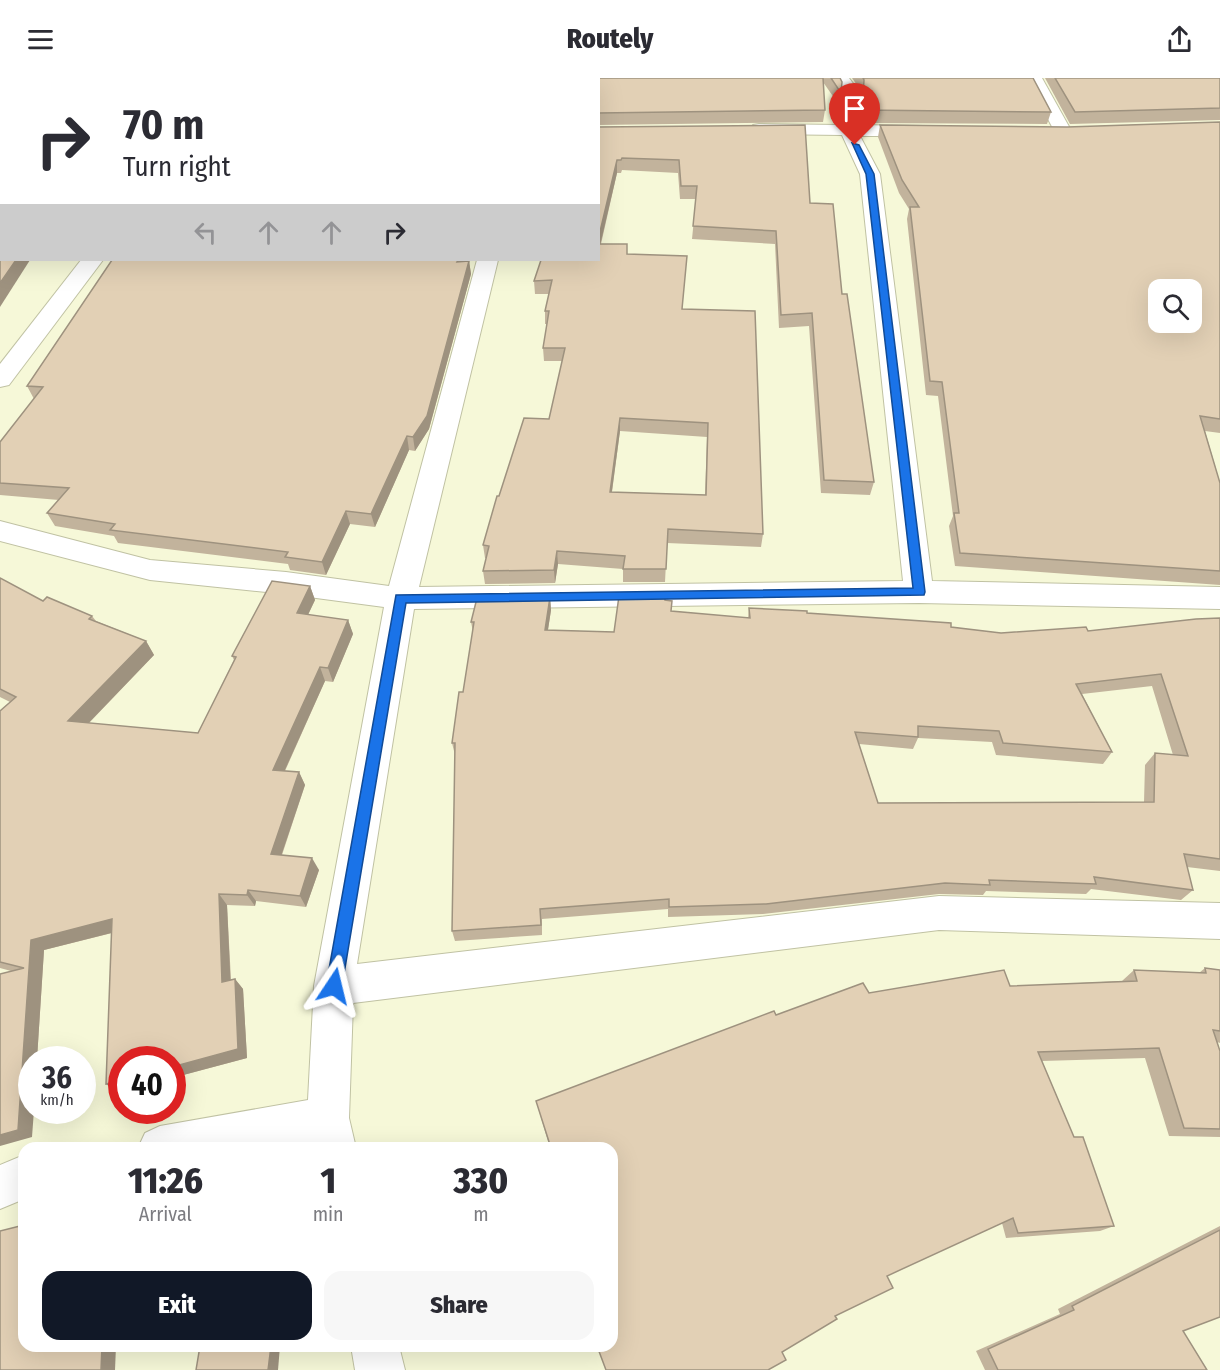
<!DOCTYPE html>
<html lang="en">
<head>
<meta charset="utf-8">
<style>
  body { margin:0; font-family:"Fira Sans Condensed",sans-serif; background:#f7f7f7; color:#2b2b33; height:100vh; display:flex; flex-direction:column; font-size:22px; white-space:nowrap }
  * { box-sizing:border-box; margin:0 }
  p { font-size:20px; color:#7c7c81 }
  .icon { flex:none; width:33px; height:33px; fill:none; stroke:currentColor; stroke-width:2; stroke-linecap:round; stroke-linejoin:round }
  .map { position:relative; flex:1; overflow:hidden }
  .panel { position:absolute; left:18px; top:1064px; width:600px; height:210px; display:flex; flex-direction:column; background:#fff; border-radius:18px; box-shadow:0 6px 24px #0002 }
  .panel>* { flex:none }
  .guide { position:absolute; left:0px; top:0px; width:600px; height:183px; box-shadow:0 6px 24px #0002; background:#fff; color:#2b2b33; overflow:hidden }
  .buttons { position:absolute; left:1148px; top:201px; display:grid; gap:12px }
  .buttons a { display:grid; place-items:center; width:54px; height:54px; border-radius:12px; background:#fff; box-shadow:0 6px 24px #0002; font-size:30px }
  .speed { position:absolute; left:18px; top:968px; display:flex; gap:12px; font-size:30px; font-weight:700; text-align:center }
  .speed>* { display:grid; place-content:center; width:78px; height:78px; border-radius:50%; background:#fff; box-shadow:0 6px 24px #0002; line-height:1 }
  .speed small { font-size:15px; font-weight:400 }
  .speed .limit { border:9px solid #d22; background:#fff; color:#111 }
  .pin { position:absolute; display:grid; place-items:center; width:51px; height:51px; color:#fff; margin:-62px -26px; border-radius:50% 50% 50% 0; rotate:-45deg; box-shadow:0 0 6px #0007 }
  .pin .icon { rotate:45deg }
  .me { position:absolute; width:66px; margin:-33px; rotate:10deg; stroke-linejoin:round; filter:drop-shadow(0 0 4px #0008) }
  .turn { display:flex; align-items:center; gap:21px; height:126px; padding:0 24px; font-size:27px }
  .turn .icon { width:78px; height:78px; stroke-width:2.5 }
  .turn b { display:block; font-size:42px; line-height:51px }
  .lanes { display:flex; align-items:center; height:57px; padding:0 24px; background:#0003; justify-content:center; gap:30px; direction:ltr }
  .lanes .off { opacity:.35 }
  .eta { display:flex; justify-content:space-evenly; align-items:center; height:102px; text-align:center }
  .eta b { font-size:36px; font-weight:800; line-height:42px }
  .cta { display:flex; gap:12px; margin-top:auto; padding:12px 24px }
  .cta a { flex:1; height:69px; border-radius:18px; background:#111827; color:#fff; font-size:24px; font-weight:800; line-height:69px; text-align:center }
  .cta a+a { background:#f7f7f7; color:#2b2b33 }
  header { display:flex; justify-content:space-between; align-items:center; height:78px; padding:0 24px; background:#fff; font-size:27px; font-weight:800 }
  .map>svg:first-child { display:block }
</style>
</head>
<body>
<header><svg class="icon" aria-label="menu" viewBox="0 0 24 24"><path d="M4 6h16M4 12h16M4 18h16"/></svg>Routely<svg class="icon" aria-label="share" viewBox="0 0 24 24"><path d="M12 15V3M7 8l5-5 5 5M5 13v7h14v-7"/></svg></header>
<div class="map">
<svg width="1220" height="1292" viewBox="0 0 1220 1292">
  <rect width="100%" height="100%" fill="#f6f8d8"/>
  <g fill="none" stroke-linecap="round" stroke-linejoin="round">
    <!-- minor casing -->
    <g stroke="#c0c2a3" stroke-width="2">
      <g id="minor">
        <polygon points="545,0 561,0 544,2"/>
        <polygon points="833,0 849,0 860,15 857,47 924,48 930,49 933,53 930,57 924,58 860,58 880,96 932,503 1220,509 1220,531 919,525 414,531 357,886 939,818 1220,825 1220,861 939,852 353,925 349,1040 356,1070 312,1070 311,1065 284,1070 138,1070 145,1055 160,1048 308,1022 314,908 384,529 286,516 150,502 0,463 0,443 150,482 286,494 389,508 477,182 498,182 419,509 903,503 860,96 842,57 759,56 753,55 750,51 753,47 759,46 840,47 842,15"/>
        <polygon points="1026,0 1042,0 1072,54 1069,58 1057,58"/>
        <polygon points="81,182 103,182 9,307 0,309 0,286"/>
        <polygon points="24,1077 24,1121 0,1131 0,1087"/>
        <polygon points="351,1268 399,1268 405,1292 355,1292"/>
      </g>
    </g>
    <!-- minor -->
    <use href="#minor" fill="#fff" fill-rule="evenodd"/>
  </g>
  <!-- wall -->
  <g fill="#c2b39c" fill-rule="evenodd">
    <polygon points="590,0 840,0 841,15 839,27 823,4 825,32 823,44 598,47 598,2"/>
    <polygon points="852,0 1033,0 1051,34 1047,46 859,45 862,14"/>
    <polygon points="1045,0 1220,0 1220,42 1070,46"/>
    <polygon points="1220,44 1220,355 1205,353 1220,405 1220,507 955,488 949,448 953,438 938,318 926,317 907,141 909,131 899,115 878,59 880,47 1067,49"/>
    <path d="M598,49l212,76 32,91 32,188 -4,13 -49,-2 -12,-167 -30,2 -4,-84 -83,-5 4,-40h-16l-2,-26 -56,-3 -1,3h-4l-16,71 26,10 56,55 80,225 -2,13 -94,-4 -2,39h-42v-13l-65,-5 -3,19 -70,1 -2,-13 3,-13h-1l-2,-13 16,-49 50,-77 13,-58h-18l-1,-13 4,-24h-2v-13l4,-17h-14l-1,-13zM620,353l87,6 -2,58 -93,-3z"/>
    <polygon points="112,182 466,182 465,183 469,183 471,196 429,351 415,373 409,372 375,449 350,446 326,497 290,492 288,486 118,465 114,458 55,448 47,435 59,422 0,417 0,364 34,321 27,308"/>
    <polygon points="0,500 43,523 92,538 96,543 146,563 154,577 89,645 198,655 234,582 232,578 310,508 315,522 308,537 348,542 353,556 333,604 325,603 285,693 299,694 305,707 282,777 319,792 306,829 256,823 255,828 227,827 231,902 235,901 243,911 247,980 172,1000 172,981 122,981 122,1013 118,1014 106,1006 112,855 44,872 37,981 32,981 32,1059 11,893 0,890 0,633 10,624 0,619"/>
    <path d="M550,519l1,13 -3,20 66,2 51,-32 6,11 77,7 1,-10 58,5 144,14 50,6 87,-2 132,-13v253l-33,-4 6,23 -12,10 -90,-11 -5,5 -100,-3 -3,4 -44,-1 -176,20 -95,3v-8l-126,10v16l-87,6 -3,-10 3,-176 -3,-12 11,-51 10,-60 -2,-10zM1152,608l21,69 -18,-2 -10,12 -1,37 -266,1 -19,-59 54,5 5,-11 74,4 4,13 107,9 9,-12 -30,-58z"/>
    <polygon points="1205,890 1220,892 1220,965 1217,964 1220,973 1220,1059 1169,1058 1145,980 1042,983 1074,1059 1114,1148 1100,1153 1006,1160 1002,1145 612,1070 550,1070 536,1023 776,937 869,915 1122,903 1134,892 1199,895"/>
    <polygon points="1220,1148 1220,1239 1183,1253 1207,1292 985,1292 976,1273 1060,1236 1058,1231"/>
  </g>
  <!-- shaded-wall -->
  <g fill="#9e927f">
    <polygon points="617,82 617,95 598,176 598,162"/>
    <polygon points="16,182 30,182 0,229 0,205"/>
    <polygon points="469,183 471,196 429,351 415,373 413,359"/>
    <polygon points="620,340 620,353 610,427 610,414"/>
    <polygon points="407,358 409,372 375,449 371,436"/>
    <polygon points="346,433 350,446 326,497 322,484"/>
    <polygon points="557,473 558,486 555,505 554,492"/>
    <polygon points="310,508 315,522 302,549 297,535"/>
    <polygon points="550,519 551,532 546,564 545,552"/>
    <polygon points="348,542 353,556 333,604 328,590"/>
    <polygon points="146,563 154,577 78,656 68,643"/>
    <polygon points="320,589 325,603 279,705 273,692"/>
    <polygon points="299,694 305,707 278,787 271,776"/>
    <polygon points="312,780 319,792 306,829 300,818"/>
    <polygon points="248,812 256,823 255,828 247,817"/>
    <polygon points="219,816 227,827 231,914 222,904"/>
    <polygon points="112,841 123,852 44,872 37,981 32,981 32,1032 34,1032 32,1059 0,1068 0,1057 31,862"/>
    <polygon points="235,901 243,911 247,980 172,1000 172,989"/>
    <polygon points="122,1002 122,1013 118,1014 106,1006"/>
    <polygon points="102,1268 116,1268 115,1292 101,1292"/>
    <polygon points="271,1268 280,1268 278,1292 268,1292"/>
  </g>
  <!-- building -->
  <g fill="#e2d0b5" stroke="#9e927f" stroke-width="1.5" fill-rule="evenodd">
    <polygon points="0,0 530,0 529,2 2,2 2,182 16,182 0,205"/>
    <polygon points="590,0 823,0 825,32 598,35 598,2 590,2"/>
    <polygon points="831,0 840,0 842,4 841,15"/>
    <polygon points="863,0 1033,0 1051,34 862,32 864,2"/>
    <polygon points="1055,0 1220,0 1220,30 1075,34"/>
    <path d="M1220,44v297l-20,-3 20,67v88l-260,-18 -6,-40h5l-17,-131 -12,-1 -20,-174h9l-17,-27 -22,-55 187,2zM1158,212h33v32h-33z"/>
    <polygon points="805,47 810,125 833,126 842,216 847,216 874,404 824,402 812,235 781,237 776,153 693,148 697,108 681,108 679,82 622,80 621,82 617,82 598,162 598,49"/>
    <path d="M598,166h29v10l60,2 -5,53 73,2 8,223 -95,-5 -2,40h-43l2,-13 -68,-5 -3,19 -71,1 6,-25 -6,-1 14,-49h2l25,-78 25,1 16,-71h-22l6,-37h-4l7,-31 -18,1 7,-21h57zM620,340l88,5 -2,72 -96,-3z"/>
    <polygon points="112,182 458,182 457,184 469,183 427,338 413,359 407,358 371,436 346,433 322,484 285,479 288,474 110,452 115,446 47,435 69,410 0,405 0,364 43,309 27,308"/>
    <polygon points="0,500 43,523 47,519 92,538 89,541 146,563 68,643 198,655 236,579 232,578 272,503 310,508 297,535 348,542 328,590 320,589 273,692 299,694 271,776 312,780 300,818 248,812 247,817 219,816 222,904 235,901 238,971 172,989 172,981 122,981 122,1002 106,1006 112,841 31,862 18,1052 0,1057 0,896 24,890 0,884 0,633 16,619 0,611"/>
    <path d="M665,517v5l7,1 -1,10 79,7 -1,-10 58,3v2l144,10v4l50,6 85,-6 2,4 108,-12 24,-1v241l-36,-5 9,36 -99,-13 2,7 -107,-4 1,5 -45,-2 -179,21 -97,3v-8l-129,10 1,16 -89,6 3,-188h-3l7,-51h4l11,-70h-3l6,-24 73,-1 -5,33 69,2 5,-36zM1161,596l27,82 -33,-3 -1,49 -276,1 -23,-71 63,5v-11l81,5 4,12 109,9 -36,-68z"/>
    <polygon points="1205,890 1220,892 1220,953 1213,952 1220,973 1220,1051 1184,1050 1159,970 1038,974 1074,1059 1083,1059 1114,1148 1018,1155 1013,1140 887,1198 893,1210 835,1238 837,1241 782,1274 786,1282 768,1292 606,1292 597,1268 612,1268 612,1070 551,1070 536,1023 774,933 776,937 863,905 869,915 1004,892 1010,908 1137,903 1134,892 1206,895"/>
    <polygon points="24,1147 24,1268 102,1268 101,1292 0,1292 0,1153"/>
    <polygon points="1220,1152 1220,1239 1183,1253 1207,1292 998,1292 988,1271 1074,1232 1072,1228"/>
    <polygon points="200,1268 271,1268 268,1292 196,1292"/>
  </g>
  <!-- route -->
  <polygon fill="#1a73e8" stroke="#114b97" stroke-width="1.5" points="852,65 859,67 874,96 925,514 924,517 406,525 342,908 340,913 334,915 328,913 326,908 396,517 913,510 866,96"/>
</svg>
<div class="buttons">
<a><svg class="icon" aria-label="search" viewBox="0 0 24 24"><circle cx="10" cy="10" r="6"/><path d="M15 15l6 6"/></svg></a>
</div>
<div class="speed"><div>36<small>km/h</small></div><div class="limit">40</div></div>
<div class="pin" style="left:855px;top:67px;background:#d93025"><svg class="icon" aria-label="arrive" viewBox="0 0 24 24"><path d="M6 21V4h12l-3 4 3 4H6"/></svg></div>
<svg class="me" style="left:334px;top:908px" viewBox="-20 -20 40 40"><path d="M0-17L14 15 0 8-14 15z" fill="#1a73e8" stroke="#fff" stroke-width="4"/></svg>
<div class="guide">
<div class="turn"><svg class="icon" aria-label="right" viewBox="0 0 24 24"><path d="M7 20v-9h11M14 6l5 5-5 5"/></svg><div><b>70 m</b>Turn right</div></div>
<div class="lanes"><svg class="icon off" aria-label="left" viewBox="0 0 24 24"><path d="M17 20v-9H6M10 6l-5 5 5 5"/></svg><svg class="icon off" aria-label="ahead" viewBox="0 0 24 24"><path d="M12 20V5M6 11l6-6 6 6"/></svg><svg class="icon off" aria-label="ahead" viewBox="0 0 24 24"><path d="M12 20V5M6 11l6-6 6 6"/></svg><svg class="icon" aria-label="right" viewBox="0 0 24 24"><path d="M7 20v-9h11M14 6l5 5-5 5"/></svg></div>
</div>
<section class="panel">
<div class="eta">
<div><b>11:26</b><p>Arrival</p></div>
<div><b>1</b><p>min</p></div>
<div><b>330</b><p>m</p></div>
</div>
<div class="cta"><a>Exit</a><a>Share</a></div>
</section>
</div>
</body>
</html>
